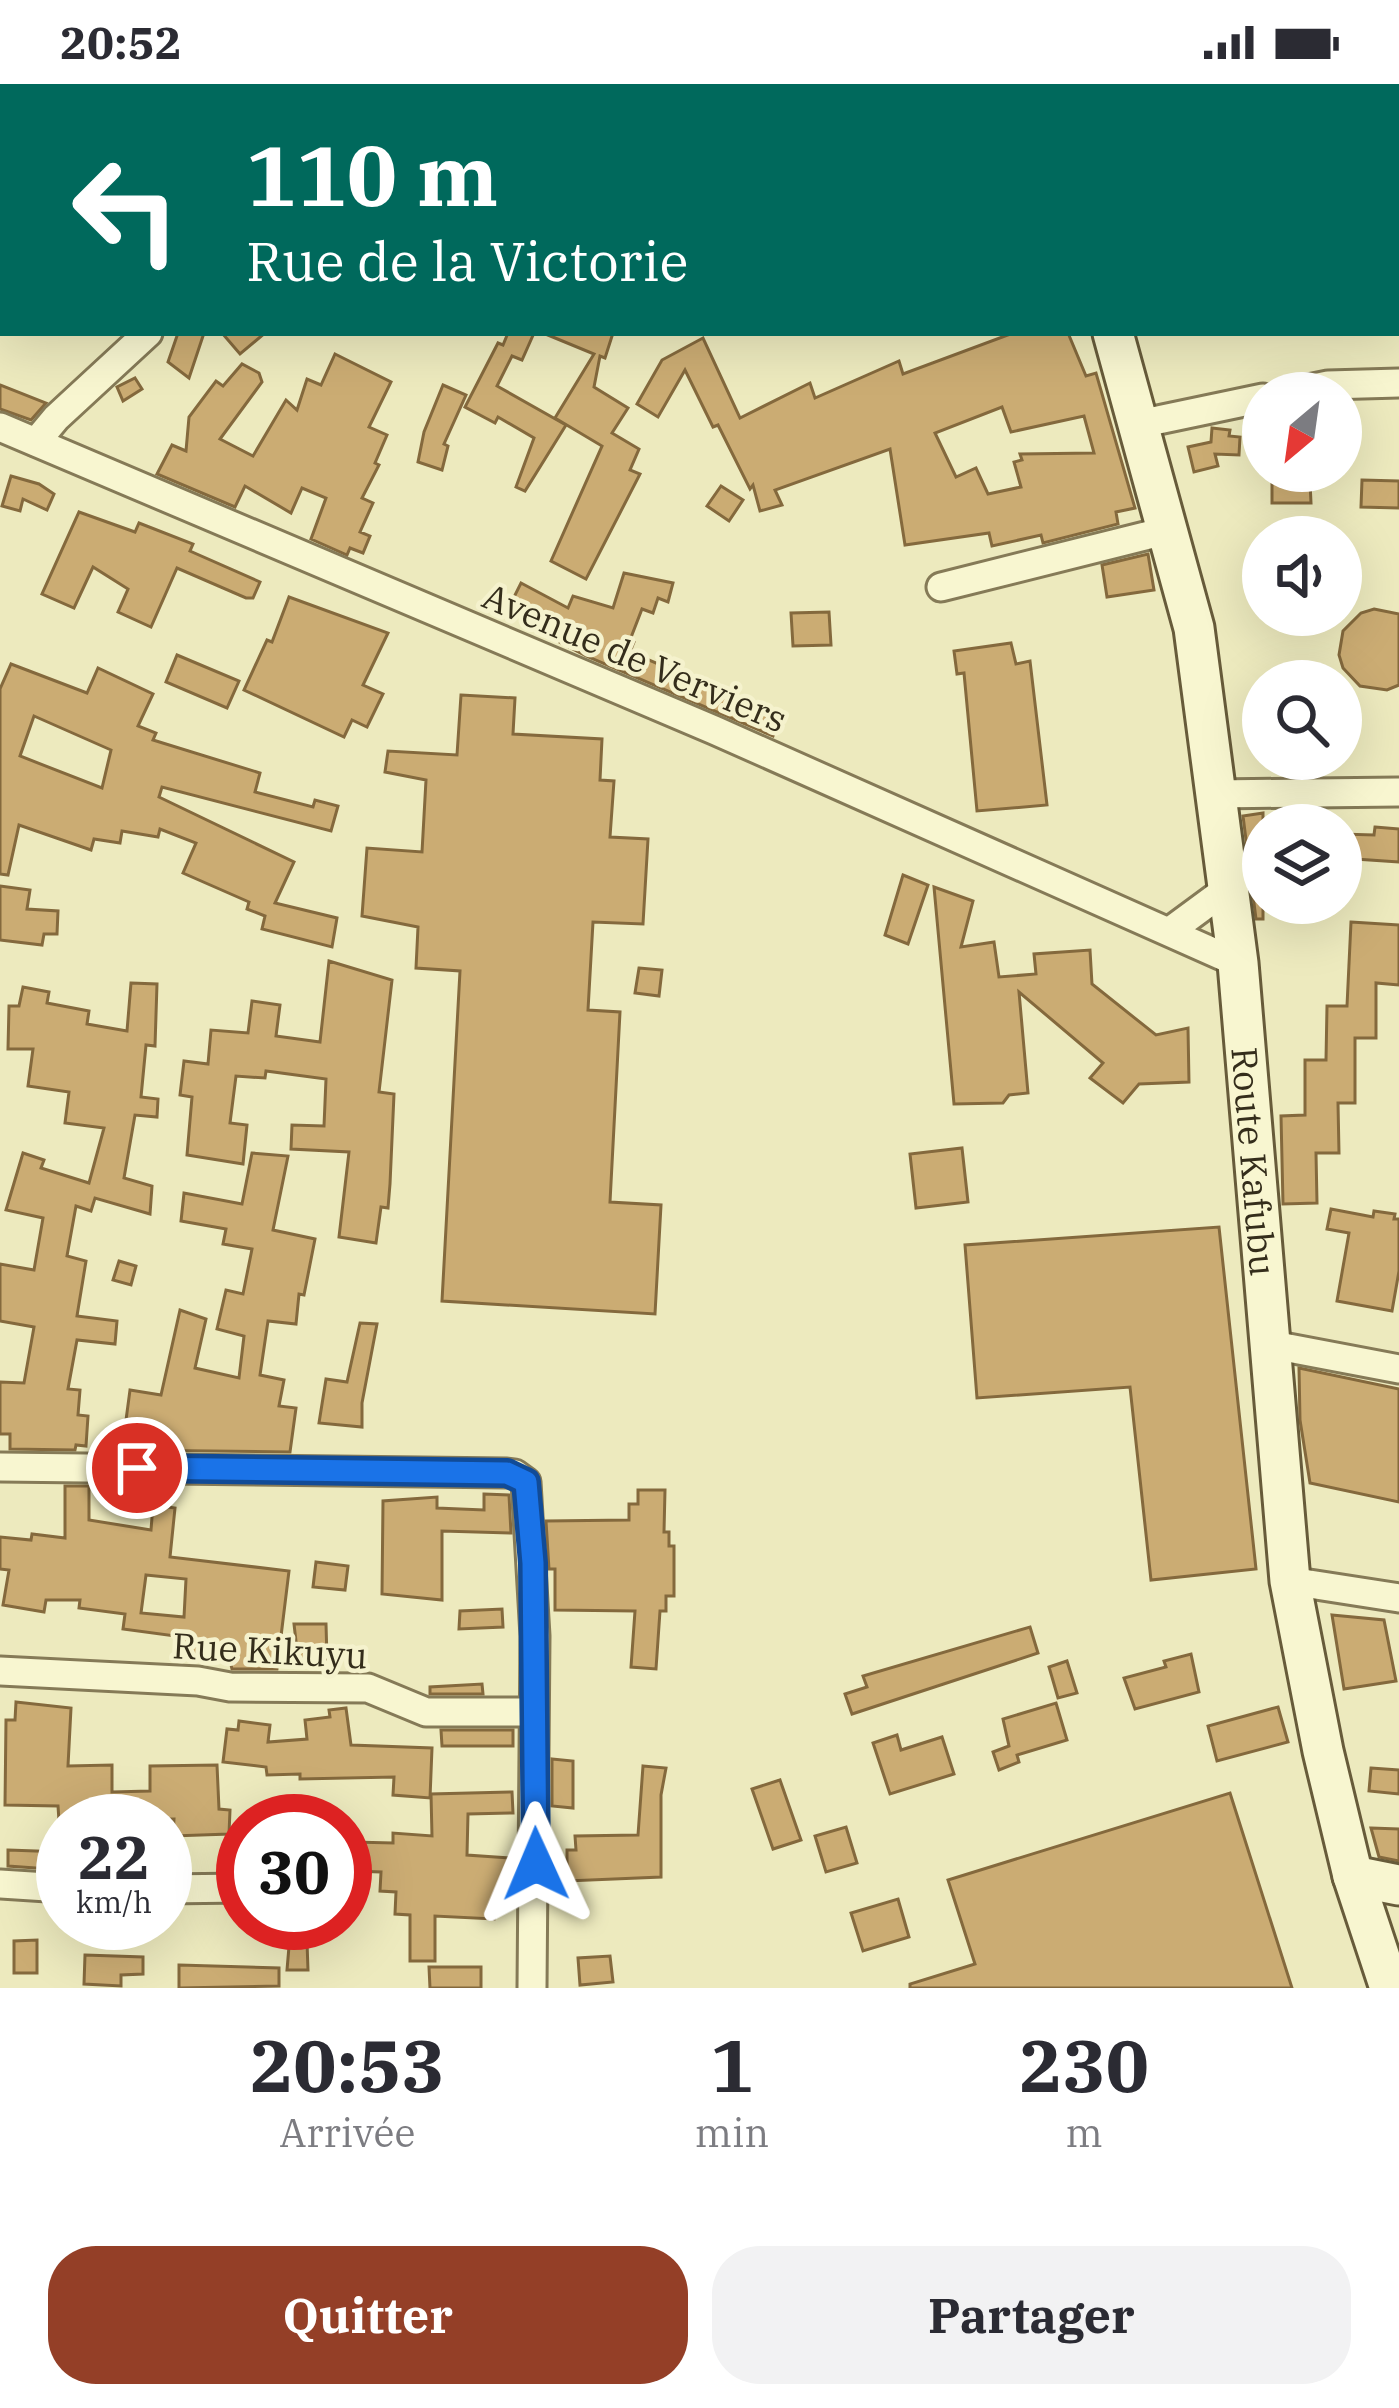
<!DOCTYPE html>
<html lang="fr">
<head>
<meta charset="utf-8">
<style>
  body { margin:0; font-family:"IBM Plex Serif",serif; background:#f2f2f3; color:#2b2b33; height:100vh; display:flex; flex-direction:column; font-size:45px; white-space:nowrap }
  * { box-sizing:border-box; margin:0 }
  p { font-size:39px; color:#7c7c81 }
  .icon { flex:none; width:66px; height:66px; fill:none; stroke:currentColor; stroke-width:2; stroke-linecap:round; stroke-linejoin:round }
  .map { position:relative; height:1904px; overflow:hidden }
  .panel { display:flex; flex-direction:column; background:#fff; flex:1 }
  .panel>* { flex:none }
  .top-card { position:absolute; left:0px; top:0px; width:1401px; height:252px; box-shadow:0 12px 48px #0002; background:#00695c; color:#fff; overflow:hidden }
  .needle { width:78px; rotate:209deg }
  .controls { position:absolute; left:1242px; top:288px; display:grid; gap:24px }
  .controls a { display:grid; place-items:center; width:120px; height:120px; border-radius:50%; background:#fff; box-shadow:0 12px 48px #0002; font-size:60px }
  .speed { position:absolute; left:36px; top:1710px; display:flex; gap:24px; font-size:60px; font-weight:700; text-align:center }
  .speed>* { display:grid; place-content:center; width:156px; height:156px; border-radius:50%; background:#fff; box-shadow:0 12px 48px #0002; line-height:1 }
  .speed small { font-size:30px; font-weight:400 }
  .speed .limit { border:18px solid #d22; background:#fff; color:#111 }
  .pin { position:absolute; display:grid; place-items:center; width:102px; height:102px; color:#fff; margin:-51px; border:6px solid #fff; border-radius:50%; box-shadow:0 3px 12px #0007 }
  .me { position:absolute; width:132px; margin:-66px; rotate:359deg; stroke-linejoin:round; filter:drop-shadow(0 0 9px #0008) }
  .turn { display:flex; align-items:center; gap:42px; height:252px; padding:0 48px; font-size:54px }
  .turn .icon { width:156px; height:156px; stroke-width:2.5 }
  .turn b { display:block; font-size:84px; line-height:102px }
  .eta { display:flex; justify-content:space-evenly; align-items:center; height:204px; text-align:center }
  .eta b { font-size:72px; font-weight:800; line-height:84px }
  .cta { display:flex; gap:24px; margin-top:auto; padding:24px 48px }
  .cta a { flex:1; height:138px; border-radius:48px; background:#943f27; color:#fff; font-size:48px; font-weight:800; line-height:138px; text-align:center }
  .cta a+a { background:#f2f2f3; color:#2b2b33 }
  .status { display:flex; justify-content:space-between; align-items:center; height:84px; padding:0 60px; background:#fff; direction:ltr }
  .status svg { height:33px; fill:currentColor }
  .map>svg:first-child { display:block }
</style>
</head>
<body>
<div class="status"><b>20:52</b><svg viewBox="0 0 49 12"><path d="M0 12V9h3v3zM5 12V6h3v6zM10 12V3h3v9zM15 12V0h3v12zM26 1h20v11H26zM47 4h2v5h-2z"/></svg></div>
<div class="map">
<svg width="1399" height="1904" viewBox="0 0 1399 1904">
  <rect width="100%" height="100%" fill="#edeabe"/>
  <!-- building -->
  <g fill="#cbac73" stroke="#84693d" stroke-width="3" fill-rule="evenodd">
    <polygon points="178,249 204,249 189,294 168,278"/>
    <polygon points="222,249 265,249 240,270"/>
    <polygon points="508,249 534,249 522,276 512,272 497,302 566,341 525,407 516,403 534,354 498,333 495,339 465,323 498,259 503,261"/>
    <polygon points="543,249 613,249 605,274 600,272 594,303 628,324 612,349 639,365 630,386 640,390 586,495 551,477 602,362 555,334 594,270"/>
    <path d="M1013,249h55l18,43 10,-3 39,135 -19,4 2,12 -75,19 -2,-8 -49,11 -3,-13 -84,12 -15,-96 -115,41 7,15 -22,6 -7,-26 -3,4 -32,-64 -5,2 -28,-57 -27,47 -21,-13 25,-44 41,-22 37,80 70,-35 5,15 84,-37 4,13zM1002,323l9,25 73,-16 10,37 -74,1 2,6 -8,2 7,25 -33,7 -12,-26 -20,9 -21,-44z"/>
    <polygon points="335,270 391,298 369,343 387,351 375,379 379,381 362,414 373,419 360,448 370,452 363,469 350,464 347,471 311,455 326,414 302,404 291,429 245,402 235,423 157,390 172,361 186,367 189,333 216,297 223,302 242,280 259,289 262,298 220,355 253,372 286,316 297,326 307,295 321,301"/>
    <polygon points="135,294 142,305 123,317 117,303"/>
    <polygon points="0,301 46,319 31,336 0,325"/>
    <polygon points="443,301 466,311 444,360 448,362 442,386 418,378 424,348"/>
    <polygon points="1212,344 1230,346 1229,352 1240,353 1239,371 1215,370 1218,382 1194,388 1188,363 1211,358"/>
    <polygon points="11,392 39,400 54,410 47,426 23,415 20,427 2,422"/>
    <polygon points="1362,396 1399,397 1399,424 1361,423"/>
    <polygon points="1310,398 1311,419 1272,419 1272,399"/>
    <polygon points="721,402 743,416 729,437 707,422"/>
    <polygon points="79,428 135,448 139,439 193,460 190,467 260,498 253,514 246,514 177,484 151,543 118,528 128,505 93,483 74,524 42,510"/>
    <polygon points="1148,470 1154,506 1107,513 1102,481"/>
    <polygon points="624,489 673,499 668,518 658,514 653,529 642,525 630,556 634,558 630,568 780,632 773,652 586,572 529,542 533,532 510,521 521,499 568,524 573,512 613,524"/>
    <polygon points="289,513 388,549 363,601 383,610 367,643 352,636 344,653 244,606 267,556 272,558"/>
    <polygon points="1374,525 1399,530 1399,601 1387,606 1360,602 1343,584 1339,571 1343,547 1361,529"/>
    <polygon points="829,528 831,561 793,562 791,529"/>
    <polygon points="1011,559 1016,580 1030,577 1047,721 977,727 964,589 957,590 954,567"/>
    <polygon points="177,571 239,597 227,624 166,598"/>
    <path d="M11,580l76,29 11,-25 55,26 -15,32 18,7 -3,7 107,33 -5,19 58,15 2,-7 23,6 -7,25 -169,-44 -3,10 135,65 -19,41 62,15 -5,29 -70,-18 3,-13 -18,-7 2,-7 -66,-29 13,-30 -36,-14 -2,8 -36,-6 -2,12 -26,-4 -3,11 -72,-25 -11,50 -8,-1v-185zM34,632l77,34 -9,38 -82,-32z"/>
    <polygon points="461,611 515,614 513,650 602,655 600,696 614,697 610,753 648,755 643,840 593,838 588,926 620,928 610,1118 661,1121 655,1230 442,1217 460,887 416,884 418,843 362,832 367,764 422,768 426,696 385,688 388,667 457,671"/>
    <polygon points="1263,729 1263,835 1256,835 1243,732"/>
    <polygon points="1375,743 1399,745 1399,778 1341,774 1341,750 1374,751"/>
    <polygon points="903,791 928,801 908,860 885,851"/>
    <polygon points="0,802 30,806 27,825 58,827 57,850 44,850 42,861 0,856"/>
    <polygon points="934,803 973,817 961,863 994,858 999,893 1036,890 1034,870 1090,866 1092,900 1156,951 1188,944 1189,998 1139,1000 1123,1019 1090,994 1103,979 1019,908 1028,1009 1009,1011 1003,1019 954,1020"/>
    <polygon points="1351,838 1399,841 1399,901 1376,899 1376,954 1355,954 1355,1019 1338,1019 1339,1069 1316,1069 1317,1119 1283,1120 1281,1032 1305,1031 1305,976 1326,976 1327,922 1347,922"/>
    <polygon points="329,877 392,896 379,1008 394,1010 390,1100 388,1124 381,1123 376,1159 339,1153 349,1068 291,1065 292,1041 324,1042 326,995 266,987 265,994 236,992 230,1039 247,1041 243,1080 187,1071 192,1013 180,1011 184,977 208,980 211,946 248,949 252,917 280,921 276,952 320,958"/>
    <polygon points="639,884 662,886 659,912 635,909"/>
    <polygon points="131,899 157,900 155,962 146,961 141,1013 158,1015 157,1033 135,1031 124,1094 152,1102 150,1130 95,1114 91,1127 76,1122 67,1172 86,1177 77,1232 117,1237 115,1260 77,1256 68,1305 80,1306 78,1331 88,1332 86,1362 76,1361 75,1366 10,1365 10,1350 0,1350 0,1298 24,1299 34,1243 0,1237 0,1180 34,1186 43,1134 6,1126 23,1069 44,1076 41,1084 89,1099 104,1044 65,1039 69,1008 28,1002 33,965 8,965 9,922 19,922 23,903 49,908 47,919 89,927 87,940 127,947"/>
    <polygon points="962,1064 968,1118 916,1124 910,1070"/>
    <polygon points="252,1069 288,1072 273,1146 315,1155 304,1211 299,1210 296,1240 268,1237 260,1291 284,1296 279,1322 296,1324 290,1368 122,1366 130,1306 161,1311 180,1226 206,1235 195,1284 239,1294 244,1252 217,1245 226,1206 243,1210 252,1165 223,1160 226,1145 181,1137 184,1109 242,1120"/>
    <polygon points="1331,1125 1373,1133 1374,1127 1395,1130 1394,1135 1399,1135 1399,1187 1392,1227 1337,1217 1349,1149 1327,1145"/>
    <polygon points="1219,1143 1256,1485 1151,1496 1130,1303 977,1314 965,1161"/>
    <polygon points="119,1177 136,1182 131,1201 113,1196"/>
    <polygon points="360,1239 377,1240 362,1319 362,1343 319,1339 326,1295 347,1298"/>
    <polygon points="1299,1284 1399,1305 1399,1418 1310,1399 1300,1336"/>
    <path d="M65,1402h24v34l62,10 2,-25 22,3 -5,49 119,14 -12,98h-45l-3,-12 -47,-2 1,-18 -60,-8 2,-15 -46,-6 1,-8h-34l-2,12 -41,-7 6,-35 -9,-1v-32l31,3 1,-6 33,4zM146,1491l40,4 -2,38 -43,-4z"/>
    <polygon points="638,1406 665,1406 664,1448 669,1448 669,1462 674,1462 674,1512 666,1512 666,1527 660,1527 656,1585 631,1583 635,1527 555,1526 555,1485 549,1485 546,1437 629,1436 629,1420 638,1420"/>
    <polygon points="484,1410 509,1411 511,1449 442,1447 442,1516 382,1510 383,1417 437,1413 437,1424 484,1426"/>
    <polygon points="316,1478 348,1482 345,1506 313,1503"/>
    <polygon points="502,1525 503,1543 459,1545 460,1527"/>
    <polygon points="1332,1531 1384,1536 1396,1597 1344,1605"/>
    <polygon points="294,1540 326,1540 327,1575 298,1575"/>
    <polygon points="1030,1543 1038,1569 852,1630 845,1610 867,1603 863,1592"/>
    <polygon points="1191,1570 1199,1608 1135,1625 1124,1594 1166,1583 1164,1577"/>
    <polygon points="1067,1577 1077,1609 1058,1614 1049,1583"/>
    <polygon points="482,1600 483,1610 430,1610 430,1603"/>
    <polygon points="16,1618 71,1624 68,1682 112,1681 112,1708 150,1707 150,1682 217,1681 219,1725 230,1726 229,1750 173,1752 174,1735 59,1737 58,1722 5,1721 6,1636 15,1636"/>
    <polygon points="1056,1619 1067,1656 1017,1671 1019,1678 999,1686 993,1668 1009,1662 1003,1635"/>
    <polygon points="1278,1623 1288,1658 1217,1677 1208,1642"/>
    <polygon points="346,1624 351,1661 432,1664 430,1714 393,1711 394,1693 300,1695 300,1690 267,1691 266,1683 223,1678 227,1645 238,1646 239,1637 270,1641 268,1658 307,1655 305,1636 330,1633 329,1626"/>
    <polygon points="441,1646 513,1646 513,1662 442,1662"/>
    <polygon points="897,1651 901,1666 942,1653 954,1690 890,1710 873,1659"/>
    <polygon points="552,1675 573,1677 573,1724 552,1722"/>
    <polygon points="643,1682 666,1684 661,1711 661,1793 567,1797 567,1766 576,1766 575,1752 638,1751"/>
    <polygon points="1371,1684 1399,1686 1399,1710 1369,1707"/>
    <polygon points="780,1696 801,1756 773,1765 752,1705"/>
    <polygon points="512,1708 513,1729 468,1730 467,1771 511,1774 509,1810 495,1809 494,1835 435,1832 435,1877 410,1877 410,1831 395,1830 396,1808 380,1807 381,1788 353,1787 353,1758 393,1759 393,1749 432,1752 431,1710"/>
    <polygon points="1230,1709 1292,1904 910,1904 910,1900 975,1880 948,1796"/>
    <polygon points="846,1743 857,1779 826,1788 815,1752"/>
    <polygon points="1371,1744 1399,1745 1399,1777 1379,1773"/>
    <polygon points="8,1766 63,1768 63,1786 8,1782"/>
    <polygon points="898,1815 909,1853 863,1867 851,1829"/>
    <polygon points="291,1839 318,1839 316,1859 307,1858 308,1886 287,1886"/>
    <polygon points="37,1856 37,1889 14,1889 14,1857"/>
    <polygon points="85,1871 143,1873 143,1890 121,1891 121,1902 84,1900"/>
    <polygon points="610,1872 613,1898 580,1901 578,1874"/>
    <polygon points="179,1881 279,1884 279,1902 179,1904"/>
    <polygon points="429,1883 481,1883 481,1904 430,1904"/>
  </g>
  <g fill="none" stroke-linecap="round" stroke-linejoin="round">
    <!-- street casing -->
    <g stroke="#857a57" stroke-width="33">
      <g id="street">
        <polyline points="384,3 387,0"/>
        <polyline points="1398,74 1399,74"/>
        <polyline points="1289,309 1328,301 1399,299"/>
        <polyline points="1139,340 1263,314"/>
        <polyline points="0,343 714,646 1238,879"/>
        <polyline points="36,358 56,334 148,249"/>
        <polyline points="941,503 1169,446"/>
        <polyline points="1214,710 1399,708"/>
        <polyline points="1170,847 1227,805"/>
        <polyline points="1267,1260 1399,1285"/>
        <polyline points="0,1383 507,1389 515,1390 526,1398 535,1552 532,1904"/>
        <polyline points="1290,1497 1399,1514"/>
        <polyline points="0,1587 198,1597 230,1603 368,1604 426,1628 532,1628"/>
        <polyline points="0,1800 63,1804"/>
        <polyline points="165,1805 243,1804"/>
      </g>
    </g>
    <!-- secondary casing -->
    <g stroke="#675b3a" stroke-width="45">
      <g id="secondary">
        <polyline points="982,0 984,3"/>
        <polyline points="1063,0 1064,3"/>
        <path id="s1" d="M1113,249l81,295 44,335 52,618 33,170 30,125 37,112"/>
        <polyline points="1353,1792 1399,1801"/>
      </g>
    </g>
    <!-- street -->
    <use href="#street" stroke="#f8f6d0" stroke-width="27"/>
    <!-- secondary -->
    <use href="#secondary" stroke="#f8f6d0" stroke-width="39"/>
  </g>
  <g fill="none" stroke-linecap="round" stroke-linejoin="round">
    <!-- route casing -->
    <g stroke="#114b97" stroke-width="30">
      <polyline id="route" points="137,1384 507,1389 526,1398 533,1479 536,1780"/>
    </g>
    <!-- route -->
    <use href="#route" stroke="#1a73e8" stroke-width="21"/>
  </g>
  <g text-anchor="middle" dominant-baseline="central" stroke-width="9" stroke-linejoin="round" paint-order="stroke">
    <!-- street labels -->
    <g font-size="36" fill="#342d1b" stroke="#f5f2cd">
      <text transform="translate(635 573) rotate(23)">Avenue de Verviers</text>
      <text stroke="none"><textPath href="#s1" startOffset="843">Route Kafubu</textPath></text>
      <text transform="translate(270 1566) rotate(3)">Rue Kikuyu</text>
    </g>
  </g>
</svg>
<div class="controls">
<a><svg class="needle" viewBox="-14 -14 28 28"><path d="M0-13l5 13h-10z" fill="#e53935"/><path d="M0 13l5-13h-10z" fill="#7c7c81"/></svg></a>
<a><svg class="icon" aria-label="sound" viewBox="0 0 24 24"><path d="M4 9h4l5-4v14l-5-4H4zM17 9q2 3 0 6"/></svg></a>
<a><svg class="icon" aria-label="search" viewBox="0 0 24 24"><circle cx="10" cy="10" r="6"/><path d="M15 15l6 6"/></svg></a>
<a><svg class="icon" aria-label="layers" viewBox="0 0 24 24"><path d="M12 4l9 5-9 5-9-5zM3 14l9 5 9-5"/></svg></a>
</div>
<div class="speed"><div>22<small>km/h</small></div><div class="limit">30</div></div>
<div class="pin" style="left:137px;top:1384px;background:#d93025"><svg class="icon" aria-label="arrive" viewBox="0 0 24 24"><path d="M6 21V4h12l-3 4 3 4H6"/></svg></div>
<svg class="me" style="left:536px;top:1780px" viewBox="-20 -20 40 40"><path d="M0-17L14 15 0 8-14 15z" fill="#1a73e8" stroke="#fff" stroke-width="4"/></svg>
<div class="top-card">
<div class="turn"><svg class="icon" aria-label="left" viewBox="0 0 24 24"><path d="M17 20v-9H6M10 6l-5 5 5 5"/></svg><div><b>110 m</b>Rue de la Victorie</div></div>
</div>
</div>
<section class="panel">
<div class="eta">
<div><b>20:53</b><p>Arrivée</p></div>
<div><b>1</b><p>min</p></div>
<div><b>230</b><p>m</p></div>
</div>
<div class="cta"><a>Quitter</a><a>Partager</a></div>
</section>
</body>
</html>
